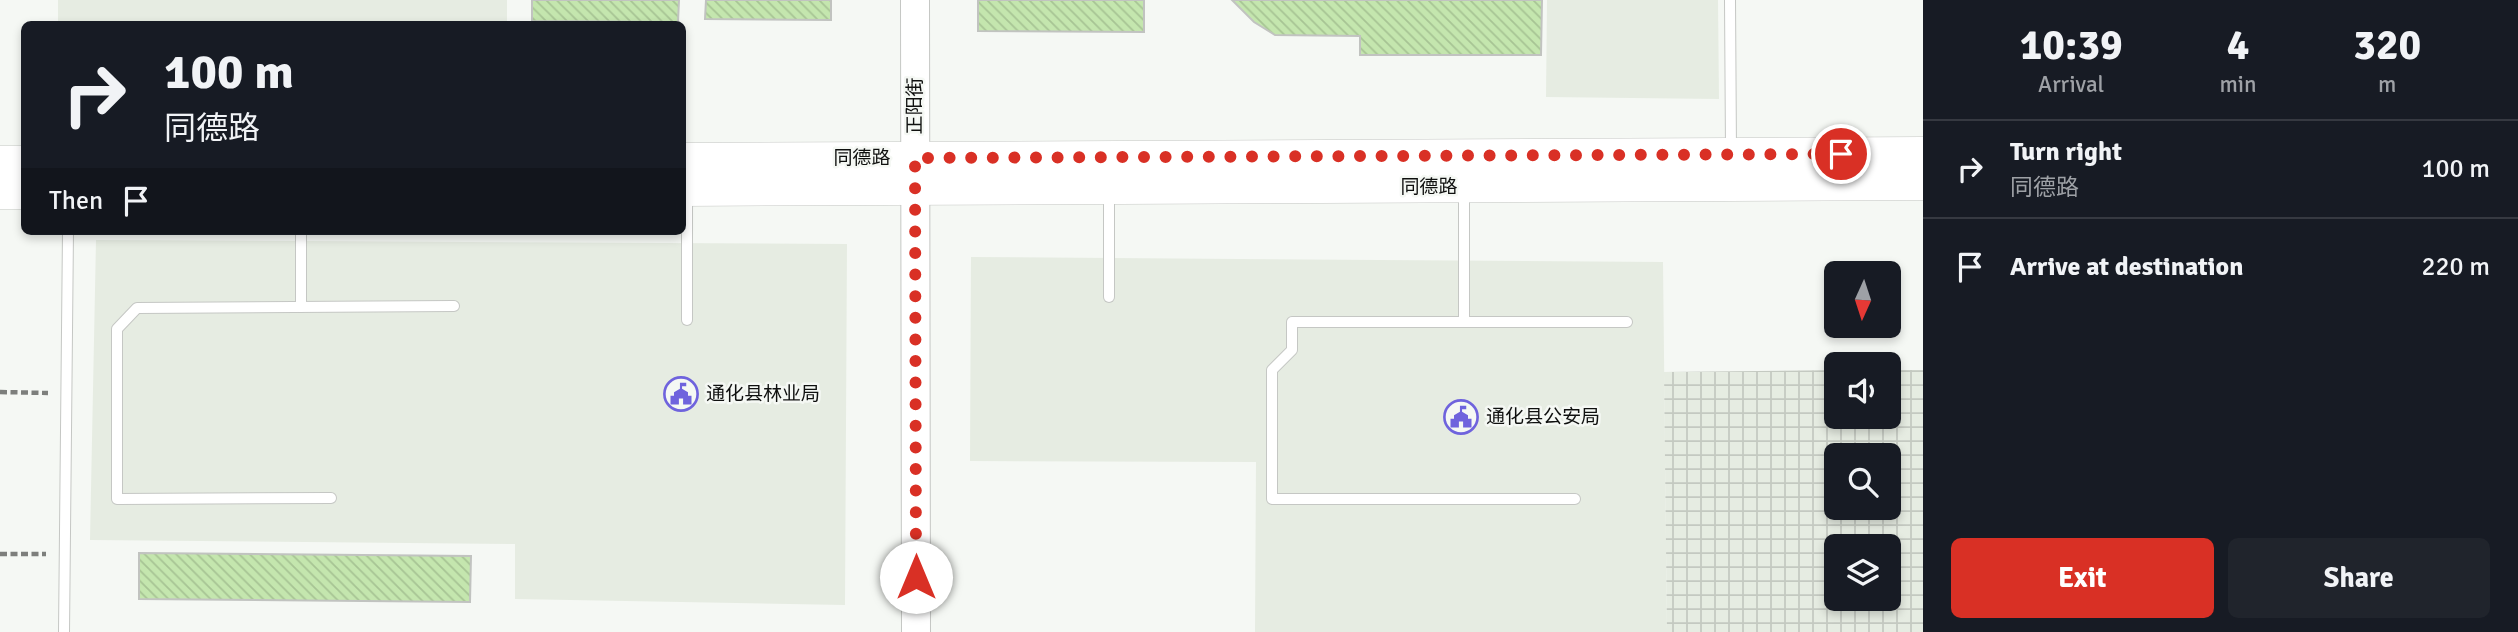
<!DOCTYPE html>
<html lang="en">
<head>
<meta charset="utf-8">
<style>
  body { margin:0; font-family:Signika,"Noto Sans SC",sans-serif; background:#20242c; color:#f1f3f6; height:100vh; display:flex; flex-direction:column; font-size:26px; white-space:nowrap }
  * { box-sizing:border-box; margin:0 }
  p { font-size:23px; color:#9ea1a6 }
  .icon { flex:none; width:38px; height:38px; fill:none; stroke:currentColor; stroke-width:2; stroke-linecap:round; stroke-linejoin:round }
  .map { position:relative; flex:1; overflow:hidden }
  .sheet { display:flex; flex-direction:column; background:#171b24; width:595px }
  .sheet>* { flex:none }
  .banner { position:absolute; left:21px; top:21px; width:665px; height:214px; border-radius:10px; box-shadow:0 4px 10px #0003; background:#171b24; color:#f1f3f6; overflow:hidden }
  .needle { width:46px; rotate:183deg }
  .fabs { position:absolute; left:1824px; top:261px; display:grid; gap:14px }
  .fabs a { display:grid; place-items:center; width:77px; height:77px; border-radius:10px; background:#171b24; box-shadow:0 4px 10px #0003; font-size:35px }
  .pin { position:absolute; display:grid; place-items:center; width:60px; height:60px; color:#fff; margin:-30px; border:4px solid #fff; border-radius:50%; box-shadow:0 2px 7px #0007 }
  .me { position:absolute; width:77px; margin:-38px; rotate:0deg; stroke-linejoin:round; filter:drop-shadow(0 0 5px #0008) }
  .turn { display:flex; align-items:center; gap:24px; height:147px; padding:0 28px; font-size:32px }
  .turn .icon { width:91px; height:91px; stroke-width:2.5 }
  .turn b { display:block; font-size:49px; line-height:60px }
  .then { display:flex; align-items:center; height:66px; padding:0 28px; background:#0003; gap:14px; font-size:26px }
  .eta { display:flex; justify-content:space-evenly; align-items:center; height:119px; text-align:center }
  .eta b { font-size:42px; font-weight:800; line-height:49px }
  .action { display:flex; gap:14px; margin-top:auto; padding:14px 28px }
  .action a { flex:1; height:80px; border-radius:10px; background:#d93025; color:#fff; font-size:28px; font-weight:800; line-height:80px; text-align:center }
  .action a+a { background:#20242c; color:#f1f3f6 }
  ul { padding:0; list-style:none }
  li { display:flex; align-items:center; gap:21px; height:98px; padding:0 28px; border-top:2px solid #363941 }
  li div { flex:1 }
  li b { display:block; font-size:26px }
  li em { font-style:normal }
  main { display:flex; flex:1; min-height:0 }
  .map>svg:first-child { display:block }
</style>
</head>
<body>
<main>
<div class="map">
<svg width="1923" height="632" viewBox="0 0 1923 632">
  <defs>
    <pattern id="industrial-grid" width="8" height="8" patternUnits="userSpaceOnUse" patternTransform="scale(1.75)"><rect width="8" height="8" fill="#e6ece2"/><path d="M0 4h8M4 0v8" fill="none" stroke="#c4c9c1"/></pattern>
    <pattern id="building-back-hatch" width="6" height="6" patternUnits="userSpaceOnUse" patternTransform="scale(1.75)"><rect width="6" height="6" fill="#c4e6ae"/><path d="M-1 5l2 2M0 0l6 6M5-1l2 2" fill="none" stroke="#a7c494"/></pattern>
  </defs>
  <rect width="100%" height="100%" fill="#f5f8f4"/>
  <!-- built -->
  <g fill="#e6ece2">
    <rect x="58" y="0" width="449" height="24"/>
    <polygon points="1547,0 1718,0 1719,99 1546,97"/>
    <polygon points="96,240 847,244 845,605 515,599 515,544 90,540"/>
    <polygon points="971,257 1663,262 1667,632 1255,632 1256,462 970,461"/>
  </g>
  <!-- industrial -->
  <path fill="url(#industrial-grid)" fill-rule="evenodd" d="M1836,370v46h52v-46h35v262h-256l-3,-260zM1836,455h52v53h-52zM1836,546h52v52h-52z"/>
  <!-- building -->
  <g fill="url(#building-back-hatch)" stroke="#c1c3c0" stroke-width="2">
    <polygon points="532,0 679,0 678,22 532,21"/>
    <polygon points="706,0 831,0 831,20 705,19"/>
    <polygon points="978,0 1144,0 1144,32 978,31"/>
    <polygon points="1232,0 1542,0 1541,55 1360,55 1360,36 1275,35 1254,22"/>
    <polygon points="139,553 471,556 470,602 139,599"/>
  </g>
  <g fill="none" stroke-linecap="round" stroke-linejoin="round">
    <!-- service casing -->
    <g stroke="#c5c7c4" stroke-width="12">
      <g id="service">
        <polyline points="1730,0 1731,151"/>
        <polyline points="1464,188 1464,322"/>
        <polyline points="1109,192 1109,297"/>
        <polyline points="687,193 687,320"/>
        <polyline points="301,231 301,307"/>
        <polyline points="331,498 117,499 117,329 137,308 454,306"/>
        <polyline points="1575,499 1272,499 1272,370 1292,350 1292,322 1627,322"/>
        <polyline points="64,632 68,231"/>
      </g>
    </g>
    <!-- tertiary casing -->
    <g stroke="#c5c7c4" stroke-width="30">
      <polyline id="tertiary" points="915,0 916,632"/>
    </g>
    <!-- secondary casing -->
    <g stroke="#c5c7c4" stroke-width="33">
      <g id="secondary">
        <polyline points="682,159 1923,153"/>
        <polyline points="0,162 24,162"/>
        <polyline points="682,190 1923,184"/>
        <polyline points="0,193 24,193"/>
      </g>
    </g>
    <!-- path -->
    <g stroke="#7d7f7c" stroke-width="4.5" stroke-dasharray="7 3.5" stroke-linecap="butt">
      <polyline points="0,392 48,393"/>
      <polyline points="0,554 46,554"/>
    </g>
    <!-- service -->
    <use href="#service" stroke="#fff" stroke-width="10"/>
    <!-- tertiary -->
    <use href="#tertiary" stroke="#fff" stroke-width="28"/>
    <!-- secondary -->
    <use href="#secondary" stroke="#fff" stroke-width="32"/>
  </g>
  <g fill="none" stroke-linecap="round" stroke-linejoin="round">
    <!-- route -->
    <polyline stroke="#d93025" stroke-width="12" stroke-dasharray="0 21.6" points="916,577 915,158 1841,154"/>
  </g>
  <!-- icons -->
  <defs>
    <g id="civic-ring" transform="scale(1.75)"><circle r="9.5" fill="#f5f8f4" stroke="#6f63dd" stroke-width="1.5"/><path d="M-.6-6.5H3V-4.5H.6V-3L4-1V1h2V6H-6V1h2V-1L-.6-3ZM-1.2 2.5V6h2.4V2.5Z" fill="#6f63dd"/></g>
  </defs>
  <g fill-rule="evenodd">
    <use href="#civic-ring" x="681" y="394"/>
    <use href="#civic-ring" x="1461" y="417"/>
  </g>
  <g text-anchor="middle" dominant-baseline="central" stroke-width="5" stroke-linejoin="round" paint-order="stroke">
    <!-- street labels -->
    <g font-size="19" fill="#0f100f" stroke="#f5f8f4">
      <text transform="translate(915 106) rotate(-90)">正阳街</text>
      <text x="862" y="158">同德路</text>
      <text x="1429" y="187">同德路</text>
    </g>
    <!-- poi labels -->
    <g font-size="19" fill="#0f100f" stroke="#f5f8f4" text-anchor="start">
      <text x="706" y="394">通化县林业局</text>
      <text x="1486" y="417">通化县公安局</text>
    </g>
  </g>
</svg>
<div class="fabs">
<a><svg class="needle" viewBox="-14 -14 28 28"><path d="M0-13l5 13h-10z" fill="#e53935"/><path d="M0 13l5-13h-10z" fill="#9ea1a6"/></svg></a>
<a><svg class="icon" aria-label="sound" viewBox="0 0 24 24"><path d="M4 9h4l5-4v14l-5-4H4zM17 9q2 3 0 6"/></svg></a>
<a><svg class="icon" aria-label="search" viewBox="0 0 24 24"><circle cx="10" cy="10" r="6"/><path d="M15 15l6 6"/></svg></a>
<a><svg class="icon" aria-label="layers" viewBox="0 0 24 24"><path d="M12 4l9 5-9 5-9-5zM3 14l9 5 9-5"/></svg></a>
</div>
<div class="pin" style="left:1841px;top:154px;background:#d93025"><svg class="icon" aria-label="arrive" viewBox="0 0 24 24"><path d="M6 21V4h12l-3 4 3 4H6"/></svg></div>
<svg class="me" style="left:916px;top:577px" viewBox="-20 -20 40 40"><circle r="19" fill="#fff"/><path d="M0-13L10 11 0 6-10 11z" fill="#d93025"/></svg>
<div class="banner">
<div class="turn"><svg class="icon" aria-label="right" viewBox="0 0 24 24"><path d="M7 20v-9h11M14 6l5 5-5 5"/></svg><div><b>100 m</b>同德路</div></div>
<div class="then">Then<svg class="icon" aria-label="arrive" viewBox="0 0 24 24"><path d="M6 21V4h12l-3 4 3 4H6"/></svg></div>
</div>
</div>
<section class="sheet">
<div class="eta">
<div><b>10:39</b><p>Arrival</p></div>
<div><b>4</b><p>min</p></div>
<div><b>320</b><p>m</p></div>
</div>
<ul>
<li><svg class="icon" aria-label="right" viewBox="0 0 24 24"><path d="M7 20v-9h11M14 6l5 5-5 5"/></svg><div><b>Turn right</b><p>同德路</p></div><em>100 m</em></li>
<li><svg class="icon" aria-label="arrive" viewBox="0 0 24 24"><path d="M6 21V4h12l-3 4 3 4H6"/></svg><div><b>Arrive at destination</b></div><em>220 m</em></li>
</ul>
<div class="action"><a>Exit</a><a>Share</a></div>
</section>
</main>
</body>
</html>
